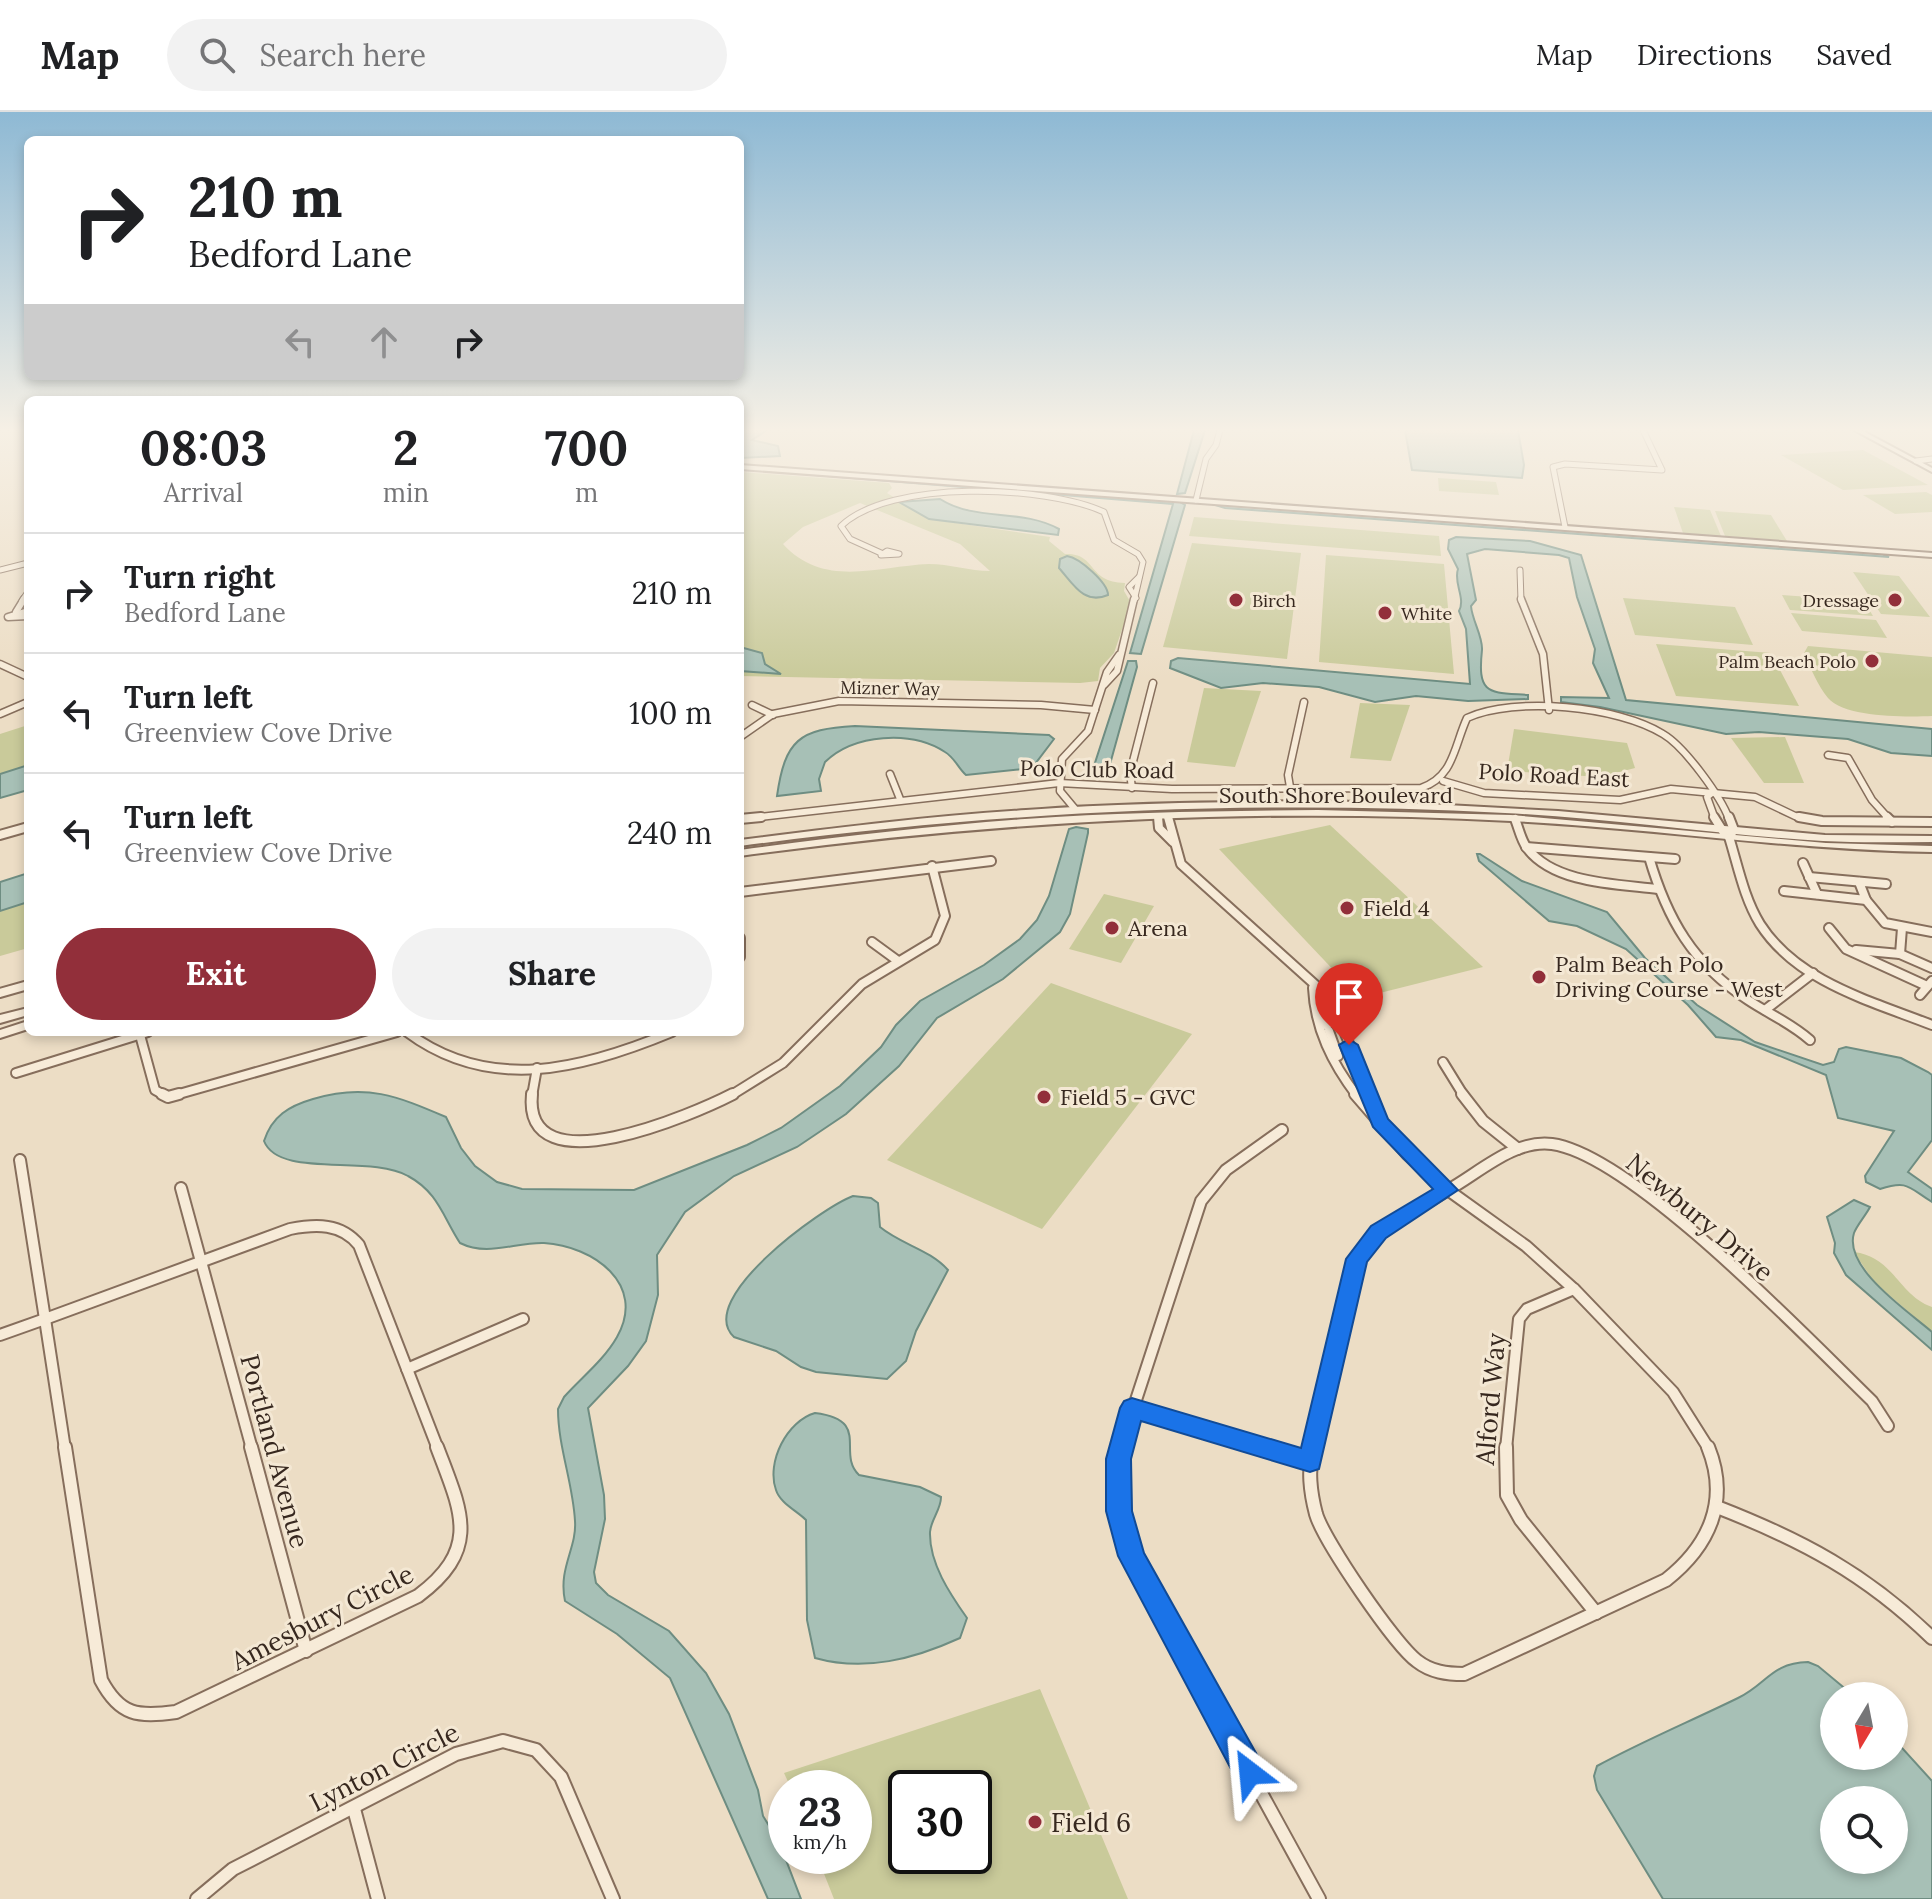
<!DOCTYPE html>
<html lang="en">
<head>
<meta charset="utf-8">
<style>
  body { margin:0; font-family:Lora,serif; background:#f2f2f2; color:#202124; height:100vh; display:flex; flex-direction:column; font-size:30px; white-space:nowrap }
  * { box-sizing:border-box; margin:0 }
  p { font-size:26px; color:#757577 }
  .icon { flex:none; width:44px; height:44px; fill:none; stroke:currentColor; stroke-width:2; stroke-linecap:round; stroke-linejoin:round }
  .map { position:relative; flex:1; overflow:hidden }
  .side { position:absolute; left:24px; top:284px; width:720px; height:640px; display:flex; flex-direction:column; background:#fff; border-radius:12px; box-shadow:0 4px 12px #0003 }
  .side>* { flex:none }
  .guide { position:absolute; left:24px; top:24px; width:720px; height:244px; border-radius:12px; box-shadow:0 4px 12px #0003; background:#fff; color:#202124; overflow:hidden }
  .needle { width:52px; rotate:190deg }
  .tools { position:absolute; left:1820px; top:1570px; display:grid; gap:16px }
  .tools a { display:grid; place-items:center; width:88px; height:88px; border-radius:50%; background:#fff; box-shadow:0 4px 12px #0003; font-size:40px }
  .speed { position:absolute; left:768px; top:1658px; display:flex; gap:16px; font-size:40px; font-weight:700; text-align:center }
  .speed>* { display:grid; place-content:center; width:104px; height:104px; border-radius:50%; background:#fff; box-shadow:0 4px 12px #0003; line-height:1 }
  .speed small { font-size:20px; font-weight:400 }
  .speed .limit { border:4px solid #111; border-radius:12px; background:#fff; color:#111 }
  .pin { position:absolute; display:grid; place-items:center; width:68px; height:68px; color:#fff; margin:-82px -34px; border-radius:50% 50% 50% 0; rotate:-45deg; box-shadow:0 0 8px #0007 }
  .pin .icon { rotate:45deg }
  .me { position:absolute; width:88px; margin:-44px; rotate:331deg; stroke-linejoin:round; filter:drop-shadow(0 0 6px #0008) }
  .turn { display:flex; align-items:center; gap:28px; height:168px; padding:0 32px; font-size:36px }
  .turn .icon { width:104px; height:104px; stroke-width:2.5 }
  .turn b { display:block; font-size:56px; line-height:68px }
  .lanes { display:flex; align-items:center; height:76px; padding:0 32px; background:#0003; justify-content:center; gap:40px; direction:ltr }
  .lanes .off { opacity:.35 }
  .eta { display:flex; justify-content:space-evenly; align-items:center; height:136px; text-align:center }
  .eta b { font-size:48px; font-weight:700; line-height:56px }
  .button { display:flex; gap:16px; margin-top:auto; padding:16px 32px }
  .button a { flex:1; height:92px; border-radius:48px; background:#922f3a; color:#fff; font-size:32px; font-weight:700; line-height:92px; text-align:center }
  .button a+a { background:#f2f2f2; color:#202124 }
  ul { padding:0; list-style:none }
  li { display:flex; align-items:center; gap:24px; height:120px; padding:0 32px; border-top:2px solid #e0e0e0 }
  li div { flex:1 }
  li b { display:block; font-size:30px }
  li em { font-style:normal }
  header { display:flex; align-items:center; gap:48px; box-sizing:border-box; height:112px; padding:0 40px; background:#fff; border-bottom:2px solid #e0e0e0 }
  header strong { font-size:38px }
  nav { display:flex; gap:44px; margin-inline-start:auto; font-size:28px }
  .search { width:560px; height:72px; background:#f2f2f2; display:flex; align-items:center; gap:20px; box-sizing:border-box; padding:0 28px; border-radius:44px; color:#757577; font-size:30px }
  .map>svg:first-child { display:block }
</style>
</head>
<body>
<header>
<strong>Map</strong>
<div class="search"><svg class="icon" aria-label="search" viewBox="0 0 24 24"><circle cx="10" cy="10" r="6"/><path d="M15 15l6 6"/></svg>Search here</div>
<nav><a>Map</a><a>Directions</a><a>Saved</a></nav>
</header>
<div class="map">
<svg width="1932" height="1787" viewBox="0 0 1932 1787">
  <rect width="100%" height="100%" fill="#ecddc5"/>
  <!-- green -->
  <g fill="#c9ca9a" fill-rule="evenodd">
    <polygon points="1863,338 1928,373 1843,378 1781,343"/>
    <path d="M740,360l149,11 3,5 -5,5 42,26 121,18 -1,4 16,13c33,-1 21,28 60,29l-1,8 7,12 -17,50 -14,15 -2,13 -18,2 -340,-7zM860,391l100,41 30,27c-20,0 -41,-7 -61,-7 -51,2 -105,25 -146,-20l20,-17z"/>
    <polygon points="1438,366 1496,370 1499,383 1439,379"/>
    <polygon points="1926,380 1932,383 1932,400 1895,402 1863,383"/>
    <polygon points="1674,395 1710,398 1721,424 1683,421"/>
    <polygon points="1715,399 1771,403 1787,429 1725,424"/>
    <polygon points="1194,405 1439,424 1441,444 1189,424"/>
    <polygon points="1192,431 1301,441 1287,547 1163,535"/>
    <polygon points="1326,443 1444,452 1454,562 1319,550"/>
    <polygon points="1853,460 1899,464 1930,505 1881,502"/>
    <polygon points="1782,483 1864,489 1873,504 1790,498"/>
    <polygon points="1623,486 1735,495 1753,533 1635,523"/>
    <polygon points="1791,501 1876,508 1887,526 1802,519"/>
    <polygon points="1656,532 1771,541 1799,594 1676,584"/>
    <path d="M1808,534l124,11v59c-25,1 -87,2 -104,-18 -10,-12 -18,-31 -24,-45z"/>
    <polygon points="1204,576 1261,579 1235,655 1187,650"/>
    <polygon points="1360,591 1410,593 1391,649 1350,646"/>
    <polygon points="28,613 28,678 0,686 0,622"/>
    <polygon points="1514,617 1627,631 1635,656 1600,665 1507,659"/>
    <polygon points="1785,625 1804,671 1764,671 1731,626"/>
    <polygon points="1330,713 1483,855 1360,886 1219,737"/>
    <polygon points="28,761 28,836 0,844 0,770"/>
    <polygon points="1104,782 1154,794 1121,851 1069,837"/>
    <polygon points="1051,871 1192,922 1042,1117 887,1048"/>
    <path d="M1854,1140c40,5 44,43 78,55v25l-58,-50z"/>
    <path d="M1040,1577l88,210h-294l-17,-43h37v-68h-63l-7,-15zM906,1676h68v68h-68z"/>
  </g>
  <!-- water -->
  <g fill="#a7c0b6" stroke="#6e8d82" stroke-width="2" fill-rule="evenodd">
    <polygon points="740,318 767,318 752,328 778,334 780,344 740,346"/>
    <polygon points="1194,318 1205,318 1185,381 1177,382"/>
    <polygon points="1405,318 1518,318 1524,353 1522,366 1412,358"/>
    <polygon points="740,357 1178,389 1185,393 1141,542 1130,541 1173,392"/>
    <path d="M940,387c36,23 81,9 119,30l-1,6 -129,-16 -30,-17z"/>
    <polygon points="1212,392 1883,442 1889,445 1225,396"/>
    <path d="M1456,425l74,4 51,14 45,145 306,29v27l-41,-3 -43,-14 -89,-7 -33,2 -126,-27 -39,-5v-5l48,1 -16,-35 2,-14 -18,-52 -8,-39 -10,-3 -74,-6 -18,5 9,46 -5,6c1,14 12,31 11,44 -5,46 7,42 46,45v4l-60,2 -52,-5 -41,6 -56,-15 -56,-4 -42,5 -51,-20 1,-7 7,-3 292,26 -4,-55 -7,-18c7,-13 -6,-28 -1,-42l-10,-20 1,-9z"/>
    <path d="M1067,444c13,2 41,27 41,39 -24,10 -34,-10 -49,-27l1,-9z"/>
    <polygon points="740,535 762,541 765,552 781,562 740,559"/>
    <polygon points="1128,549 1136,549 1137,555 1107,663 1095,664 1092,660"/>
    <path d="M855,614l194,9 5,4 -22,29 -66,7c-8,-7 -11,-17 -21,-23 -34,-22 -91,-18 -120,10l-6,17 2,12 -44,5c8,-56 22,-67 78,-70z"/>
    <polygon points="28,653 28,678 0,686 0,662"/>
    <path d="M1076,715l12,2v4l-18,81 -10,18 -57,47 -66,39 -38,48 -53,48 -49,33 -63,29 -49,36 -28,43 1,40 -12,46 -18,25 -40,42 16,87 1,24 -11,53 2,11 12,12 61,36 37,42 23,41 29,76 5,26 16,26 22,57h-33l-98,-221 -53,-44 -52,-33c-7,-33 12,-53 10,-80 -2,-38 -17,-74 -17,-112l6,-12c17,-19 40,-37 53,-60 30,-53 -24,-91 -73,-94 -29,-1 -56,14 -84,0 -17,-26 -22,-51 -52,-67 -39,-22 -129,3 -144,-35 8,-25 25,-35 49,-42 53,-16 84,-3 133,18l15,31 14,18 22,16 25,7 112,1 113,-45 34,-17 59,-42 41,-39 15,-22 24,-24 64,-36 36,-26 17,-19 12,-24 20,-67z"/>
    <path d="M1480,742l42,27 85,31 38,46 52,47 58,37 68,23 11,-3 5,-13 7,-2 55,11 27,14 4,3v65l-24,32 24,17v13c-24,-15 -24,-22 -52,-13l-14,-7 -1,-6 29,-45 -56,-13 -12,-43 -85,-35 -25,-3 -28,-32 -62,-56 -49,-23 -28,-5 -70,-60 -2,-7z"/>
    <polygon points="28,761 28,790 0,799 0,770"/>
    <path d="M853,1084l18,2 7,5 2,24c22,18 49,22 68,43l-32,61 -10,30 -19,18 -71,-7 -15,-5 -25,-16 -42,-14c-40,-37 87,-129 119,-141z"/>
    <path d="M1854,1088l16,7c-4,8 -13,18 -16,26 -11,35 55,79 78,99v18l-86,-75 -12,-22 1,-10 -8,-26z"/>
    <path d="M815,1301c57,7 21,40 44,62l61,12 21,10c0,13 -10,22 -11,35 -1,31 20,62 37,86l-7,20c-46,21 -95,34 -145,20l-8,-38 -1,-100c-9,-9 -26,-17 -30,-30 -10,-28 11,-69 39,-77z"/>
    <path d="M1808,1550l10,4 36,30h-20v60h60v-17l38,42v118h-269l-66,-109 -3,-14 3,-10c46,-25 94,-45 141,-68 29,-14 33,-35 70,-36zM1834,1688h60v60h-60z"/>
  </g>
  <g fill="none" stroke-linecap="round" stroke-linejoin="round">
    <!-- minor-far4 casing -->
    <g stroke="#866e5c" stroke-width="7">
      <g id="minor-far4">
        <polyline points="1916,349 1932,347"/>
        <polyline points="1196,388 1206,347 1216,333 1220,318"/>
        <polyline points="1565,415 1553,355 1565,352 1662,358 1643,318"/>
        <polygon points="887,439 899,442 881,443"/>
        <path d="M881,441l-31,-14 -9,-13c49,-47 205,-41 263,-14l10,28 24,14 5,8 -9,39"/>
        <polyline points="0,458 28,451"/>
        <polyline points="1520,458 1521,489"/>
        <polyline points="1136,486 1129,475 1139,465"/>
        <polyline points="22,489 28,480"/>
      </g>
    </g>
    <!-- minor-far3 casing -->
    <g stroke="#866e5c" stroke-width="9">
      <g id="minor-far3">
        <polyline points="1521,487 1543,542 1549,598"/>
        <polyline points="28,499 8,505 28,504"/>
        <polyline points="16,500 24,487"/>
        <polyline points="0,552 28,565"/>
        <polyline points="1104,573 1117,559 1134,487"/>
        <polyline points="752,593 773,603"/>
        <polyline points="0,602 28,590"/>
        <polyline points="740,625 773,602 839,589 1041,593 1095,598"/>
        <polyline points="1828,643 1848,646 1872,688 1889,707"/>
        <polyline points="890,662 900,687"/>
        <polyline points="1443,669 1484,681 1620,688 1671,677 1755,685 1795,704 1809,707"/>
        <polyline points="1290,675 1288,663 1304,590"/>
        <polyline points="1132,676 1130,661 1153,571"/>
        <polyline points="1712,681 1707,685 1715,707"/>
        <polyline points="1075,697 1060,679 1062,647 1088,619 1107,560 1119,543"/>
        <path d="M743,707l316,-36 113,6 249,-1c33,-11 33,-42 46,-70 48,-22 151,-12 196,16 22,13 58,63 66,85"/>
      </g>
    </g>
    <!-- minor-far2 casing -->
    <g stroke="#866e5c" stroke-width="12">
      <g id="minor-far2">
        <polyline points="1158,705 1159,716 1173,730"/>
        <polyline points="1168,705 1181,752 1321,878 1342,914"/>
        <polyline points="1714,705 1724,721"/>
        <polyline points="1729,705 1734,718 1729,725"/>
        <polyline points="1799,705 1822,709 1932,710"/>
        <polyline points="1887,705 1892,710"/>
        <polyline points="740,707 761,705"/>
        <path d="M1515,707c4,10 6,21 12,29 27,36 91,36 131,41"/>
        <polyline points="0,723 28,715"/>
        <path d="M1729,725c9,29 15,61 31,87 37,58 111,77 172,101"/>
        <polyline points="1526,735 1675,747"/>
        <path d="M1649,745c18,62 44,107 99,143 21,14 43,23 62,40"/>
        <polyline points="1803,751 1817,782"/>
        <polyline points="1809,765 1886,772"/>
        <polyline points="1784,779 1866,788 1859,770"/>
        <polyline points="740,780 991,749"/>
        <polyline points="1866,788 1885,811 1932,820"/>
        <polyline points="1829,816 1846,837 1927,874"/>
        <polyline points="740,826 740,845"/>
        <polyline points="872,830 898,849"/>
        <polyline points="1856,838 1900,842 1932,856"/>
        <polyline points="1900,842 1902,816"/>
        <path d="M1313,876c2,41 19,75 44,108"/>
        <polyline points="1314,878 1327,914"/>
        <polyline points="0,881 28,873"/>
        <polyline points="1920,883 1932,869"/>
        <polyline points="1765,898 1813,861"/>
        <polyline points="1329,919 1338,944"/>
        <polyline points="1344,919 1370,984"/>
        <path d="M407,920c83,62 176,37 265,0"/>
        <polyline points="140,923 155,978 166,984"/>
        <polyline points="1443,950 1464,984"/>
        <polyline points="16,961 148,920"/>
        <polyline points="172,984 397,920"/>
        <polyline points="532,984 537,956"/>
        <polyline points="730,984 783,951 862,872 935,828 945,804 932,754"/>
      </g>
    </g>
    <!-- minor-far1 casing -->
    <g stroke="#866e5c" stroke-width="14">
      <g id="minor-far1">
        <polyline points="162,982 168,985 179,982"/>
        <path d="M532,982c-10,96 164,19 201,0"/>
        <polyline points="1355,982 1407,1042 1448,1078"/>
        <polyline points="1369,982 1378,1005"/>
        <polyline points="1462,982 1483,1009 1518,1037"/>
        <polyline points="20,1048 45,1207"/>
        <polyline points="181,1076 252,1337"/>
        <polyline points="1448,1078 1526,1134 1576,1179 1673,1280 1709,1337"/>
        <path d="M1448,1078c31,-17 66,-51 104,-46 81,11 257,196 320,257l16,25"/>
        <polyline points="45,1207 65,1337"/>
        <path d="M45,1207l245,-90c26,-5 51,-6 69,16l79,204"/>
        <polyline points="0,1223 45,1207"/>
        <polyline points="407,1257 523,1207"/>
        <polyline points="1132,1296 1270,1337"/>
        <polyline points="1120,1337 1201,1089 1226,1058 1282,1018"/>
        <polyline points="1313,1337 1357,1147 1388,1114 1448,1078"/>
        <polyline points="1506,1337 1519,1207 1527,1197 1574,1177"/>
      </g>
    </g>
    <!-- minor casing -->
    <g stroke="#866e5c" stroke-width="16">
      <g id="minor">
        <path d="M65,1335l36,233c19,36 37,37 75,32l242,-116c64,-48 43,-85 19,-149"/>
        <polyline points="251,1335 306,1539"/>
        <polyline points="1121,1335 1119,1399 1131,1444 1319,1787"/>
        <polyline points="1264,1335 1310,1349"/>
        <path d="M1313,1335c-5,24 -3,44 3,67 8,27 79,131 101,147 14,11 30,13 47,13l202,-94c43,-34 64,-79 42,-133"/>
        <polyline points="1506,1335 1507,1383 1521,1408 1596,1501"/>
        <path d="M1717,1395c85,33 149,67 215,131"/>
        <polyline points="354,1697 378,1787"/>
        <polyline points="197,1787 233,1757 456,1642 503,1629 536,1638 561,1665 613,1787"/>
      </g>
    </g>
    <!-- tertiary casing -->
    <g stroke="#866e5c" stroke-width="4">
      <g id="tertiary">
        <polygon points="1854,318 1861,318 1932,356 1932,360"/>
        <polygon points="740,353 1932,441 1932,445 740,357"/>
        <path d="M1313,689l96,2 149,8 267,24 107,1v6c-36,0 -72,1 -109,-1 -106,-6 -212,-23 -318,-28 -259,-14 -509,-1 -765,33v-6c95,-12 190,-24 286,-30 95,-7 191,-8 287,-9z"/>
        <path d="M1318,698l193,5 315,28 106,3v6c-142,-2 -280,-24 -421,-31 -258,-14 -515,0 -771,35v-6c95,-13 190,-24 285,-31 97,-7 195,-8 293,-9z"/>
        <polygon points="28,896 28,903 0,911 0,903"/>
        <polygon points="28,909 28,917 0,926 0,918"/>
      </g>
    </g>
    <!-- minor-far4 -->
    <use href="#minor-far4" stroke="#f7ebd8" stroke-width="5"/>
    <!-- minor-far3 -->
    <use href="#minor-far3" stroke="#f7ebd8" stroke-width="6"/>
    <!-- minor-far2 -->
    <use href="#minor-far2" stroke="#f7ebd8" stroke-width="8"/>
    <!-- minor-far1 -->
    <use href="#minor-far1" stroke="#f7ebd8" stroke-width="10"/>
    <!-- minor -->
    <use href="#minor" stroke="#f7ebd8" stroke-width="12"/>
    <!-- tertiary -->
    <use href="#tertiary" fill="#f7ebd8" fill-rule="evenodd"/>
  </g>
  <!-- sky -->
  <linearGradient id="sky" x2="0" y2="1"><stop stop-color="#8eb9d4"/><stop offset="0.56" stop-color="#f6f0e5"/><stop offset="1" stop-color="#f6f0e5" stop-opacity="0"/></linearGradient>
  <rect width="1932" height="568" fill="url(#sky)"/>
  <!-- route -->
  <polygon fill="#1a73e8" stroke="#114b97" stroke-width="2" points="1349,927 1358,933 1388,1007 1458,1078 1386,1126 1367,1150 1319,1357 1310,1360 1141,1309 1131,1347 1132,1399 1144,1441 1261,1650 1265,1661 1261,1672 1250,1676 1239,1672 1118,1444 1106,1399 1106,1347 1120,1296 1124,1289 1132,1286 1301,1336 1346,1147 1371,1114 1433,1077 1373,1015 1339,933"/>
  <!-- markers -->
  <g fill="#922f3a" stroke="#f4e8d4" stroke-width="3">
    <circle cx="1236" cy="488" r="8"/>
    <circle cx="1895" cy="488" r="8"/>
    <circle cx="1385" cy="501" r="8"/>
    <circle cx="1872" cy="549" r="8"/>
    <circle cx="1347" cy="796" r="8"/>
    <circle cx="1112" cy="816" r="8"/>
    <circle cx="1539" cy="865" r="8"/>
    <circle cx="1044" cy="985" r="8"/>
    <circle cx="1035" cy="1710" r="8"/>
  </g>
  <g text-anchor="middle" dominant-baseline="central" stroke-width="6" stroke-linejoin="round" paint-order="stroke">
    <!-- far-poi labels -->
    <g font-size="18" fill="#37281f" stroke="#f4e8d4" text-anchor="start">
      <text x="1252" y="488">Birch</text>
      <text x="1879" y="488" text-anchor="end">Dressage</text>
      <text x="1401" y="501">White</text>
      <text x="1856" y="549" text-anchor="end">Palm Beach Polo</text>
    </g>
    <!-- far-street labels -->
    <g font-size="18" fill="#37281f" stroke="#f4e8d4">
      <text transform="translate(890 576) rotate(1)">Mizner Way</text>
    </g>
    <!-- street labels -->
    <g font-size="22" fill="#37281f" stroke="#f4e8d4">
      <text transform="translate(1097 657) rotate(1)">Polo Club Road</text>
      <text transform="translate(1554 663) rotate(3)">Polo Road East</text>
      <text x="1336" y="683">South Shore Boulevard</text>
    </g>
    <!-- poi labels -->
    <g font-size="22" fill="#37281f" stroke="#f4e8d4" text-anchor="start">
      <text x="1363" y="796">Field 4</text>
      <text x="1128" y="816">Arena</text>
      <text x="1555" y="852">Palm Beach Polo<tspan x="1555" dy="25">Driving Course - West</tspan></text>
      <text x="1060" y="985">Field 5 - GVC</text>
    </g>
    <!-- near-street labels -->
    <g font-size="26" fill="#37281f" stroke="#f4e8d4">
      <text transform="translate(1700 1105) rotate(40)">Newbury Drive</text>
      <text transform="translate(1490 1287) rotate(-85)">Alford Way</text>
      <text transform="translate(275 1339) rotate(75)">Portland Avenue</text>
      <text transform="translate(322 1505) rotate(-27)">Amesbury Circle</text>
      <text transform="translate(384 1655) rotate(-27)">Lynton Circle</text>
    </g>
    <!-- near-poi labels -->
    <g font-size="26" fill="#37281f" stroke="#f4e8d4" text-anchor="start">
      <text x="1051" y="1710">Field 6</text>
    </g>
  </g>
</svg>
<div class="tools">
<a><svg class="needle" viewBox="-14 -14 28 28"><path d="M0-13l5 13h-10z" fill="#e53935"/><path d="M0 13l5-13h-10z" fill="#757577"/></svg></a>
<a><svg class="icon" aria-label="search" viewBox="0 0 24 24"><circle cx="10" cy="10" r="6"/><path d="M15 15l6 6"/></svg></a>
</div>
<div class="speed"><div>23<small>km/h</small></div><div class="limit">30</div></div>
<div class="pin" style="left:1349px;top:933px;background:#d93025"><svg class="icon" aria-label="arrive" viewBox="0 0 24 24"><path d="M6 21V4h12l-3 4 3 4H6"/></svg></div>
<svg class="me" style="left:1250px;top:1661px" viewBox="-20 -20 40 40"><path d="M0-17L14 15 0 8-14 15z" fill="#1a73e8" stroke="#fff" stroke-width="4"/></svg>
<div class="guide">
<div class="turn"><svg class="icon" aria-label="right" viewBox="0 0 24 24"><path d="M7 20v-9h11M14 6l5 5-5 5"/></svg><div><b>210 m</b>Bedford Lane</div></div>
<div class="lanes"><svg class="icon off" aria-label="left" viewBox="0 0 24 24"><path d="M17 20v-9H6M10 6l-5 5 5 5"/></svg><svg class="icon off" aria-label="ahead" viewBox="0 0 24 24"><path d="M12 20V5M6 11l6-6 6 6"/></svg><svg class="icon" aria-label="right" viewBox="0 0 24 24"><path d="M7 20v-9h11M14 6l5 5-5 5"/></svg></div>
</div>
<section class="side">
<div class="eta">
<div><b>08:03</b><p>Arrival</p></div>
<div><b>2</b><p>min</p></div>
<div><b>700</b><p>m</p></div>
</div>
<ul>
<li><svg class="icon" aria-label="right" viewBox="0 0 24 24"><path d="M7 20v-9h11M14 6l5 5-5 5"/></svg><div><b>Turn right</b><p>Bedford Lane</p></div><em>210 m</em></li>
<li><svg class="icon" aria-label="left" viewBox="0 0 24 24"><path d="M17 20v-9H6M10 6l-5 5 5 5"/></svg><div><b>Turn left</b><p>Greenview Cove Drive</p></div><em>100 m</em></li>
<li><svg class="icon" aria-label="left" viewBox="0 0 24 24"><path d="M17 20v-9H6M10 6l-5 5 5 5"/></svg><div><b>Turn left</b><p>Greenview Cove Drive</p></div><em>240 m</em></li>
</ul>
<div class="button"><a>Exit</a><a>Share</a></div>
</section>
</div>
</body>
</html>
